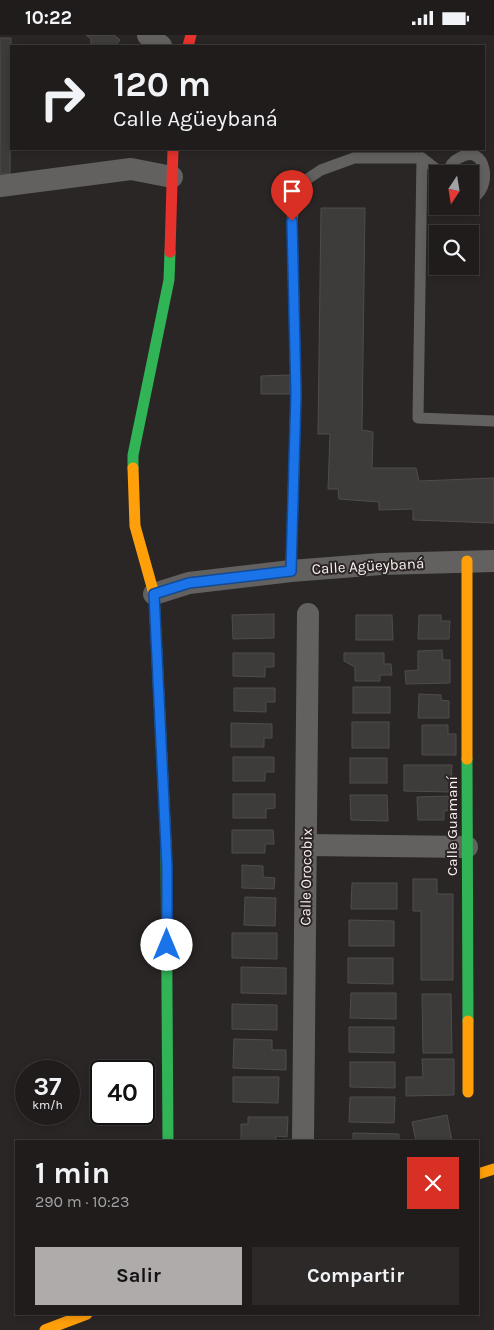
<!DOCTYPE html>
<html lang="es">
<head>
<meta charset="utf-8">
<style>
  body { margin:0; font-family:Karla,sans-serif; background:#2d2929; color:#f1f3f6; height:100vh; display:flex; flex-direction:column; font-size:19px; white-space:nowrap }
  * { box-sizing:border-box; margin:0 }
  p { font-size:16px; color:#a2a1a3 }
  .icon { flex:none; width:28px; height:28px; fill:none; stroke:currentColor; stroke-width:2; stroke-linecap:round; stroke-linejoin:round }
  .map { position:relative; flex:1; overflow:hidden }
  .side { position:absolute; left:15px; top:1105px; width:464px; height:175px; display:flex; flex-direction:column; background:#201c1c; border-radius:0px; box-shadow:0 2px 8px #0003,0 0 0 1px #3d3a3b }
  .side>* { flex:none }
  .guide { position:absolute; left:10px; top:10px; width:475px; height:105px; border-radius:0px; box-shadow:0 2px 8px #0003,0 0 0 1px #3d3a3b; background:#201c1c; color:#f1f3f6; overflow:hidden }
  .needle { width:32px; rotate:192deg }
  .tools { position:absolute; left:429px; top:130px; display:grid; gap:10px }
  .tools a { display:grid; place-items:center; width:50px; height:50px; border-radius:0px; background:#201c1c; box-shadow:0 2px 8px #0003,0 0 0 1px #3d3a3b; font-size:25px }
  .speed { position:absolute; left:15px; top:1025px; display:flex; gap:10px; font-size:25px; font-weight:700; text-align:center }
  .speed>* { display:grid; place-content:center; width:65px; height:65px; border-radius:50%; background:#201c1c; box-shadow:0 2px 8px #0003,0 0 0 1px #3d3a3b; line-height:1 }
  .speed small { font-size:12px; font-weight:400 }
  .speed .limit { border:2px solid #111; border-radius:8px; background:#fff; color:#111 }
  .pin { position:absolute; display:grid; place-items:center; width:42px; height:42px; color:#fff; margin:-51px -21px; border-radius:50% 50% 50% 0; rotate:-45deg; box-shadow:0 0 5px #0007 }
  .pin .icon { rotate:45deg }
  .me { position:absolute; width:55px; margin:-28px; rotate:0deg; stroke-linejoin:round; filter:drop-shadow(0 0 4px #0008) }
  .turn { display:flex; align-items:center; gap:18px; height:105px; padding:0 20px; font-size:22px }
  .turn .icon { width:65px; height:65px; stroke-width:2.5 }
  .turn b { display:block; font-size:35px; line-height:42px }
  .round { display:grid; place-items:center; flex:none; width:52px; height:52px; border-radius:0px; background:#2d2929 }
  .headline { display:flex; align-items:center; justify-content:space-between; height:85px; padding:0 20px }
  h1 { font-size:30px; font-weight:700; line-height:38px }
  .primary-button { display:flex; gap:10px; margin-top:auto; padding:10px 20px }
  .primary-button a { flex:1; height:58px; border-radius:0px; background:#afabab; color:#111; font-size:20px; font-weight:700; line-height:58px; text-align:center }
  .primary-button a+a { background:#2d2929; color:#f1f3f6 }
  .status { display:flex; justify-content:space-between; align-items:center; height:35px; padding:0 25px; background:#201c1c; direction:ltr }
  .status svg { height:14px; fill:currentColor }
  .map>svg:first-child { display:block }
</style>
</head>
<body>
<div class="status"><b>10:22</b><svg viewBox="0 0 49 12"><path d="M0 12V9h3v3zM5 12V6h3v6zM10 12V3h3v9zM15 12V0h3v12zM26 1h20v11H26zM47 4h2v5h-2z"/></svg></div>
<div class="map">
<svg width="494" height="1295" viewBox="0 0 494 1295">
  <rect width="100%" height="100%" fill="#2a2626"/>
  <!-- building -->
  <g fill="#3e3c3b" stroke="#4f4c4c">
    <polygon points="86,0 114,0 120,5 115,11 91,11 91,4"/>
    <polygon points="0,3 11,3 10,139 0,139"/>
    <polygon points="321,173 365,173 362,395 373,397 372,433 416,433 419,446 494,443 494,488 413,485 413,474 379,475 379,467 339,464 338,454 328,454 330,399 318,399"/>
    <polygon points="290,340 290,359 261,359 261,341"/>
    <polygon points="274,579 274,603 233,604 232,580"/>
    <polygon points="356,580 392,580 393,605 356,605"/>
    <polygon points="419,580 441,580 441,586 450,586 449,604 418,604"/>
    <polygon points="442,615 443,625 450,625 450,648 406,649 405,636 418,635 418,616"/>
    <polygon points="233,618 274,618 274,632 265,632 265,642 233,641"/>
    <polygon points="344,618 384,618 384,629 391,629 392,640 380,640 380,646 355,646 355,632 344,626"/>
    <rect x="353" y="652" width="37" height="26"/>
    <polygon points="234,653 275,653 275,667 266,667 266,677 234,676"/>
    <polygon points="419,659 441,660 441,665 449,666 449,683 418,683"/>
    <rect x="352" y="687" width="37" height="26"/>
    <polygon points="231,688 272,689 272,703 264,703 264,712 231,712"/>
    <polygon points="422,690 448,690 448,699 456,699 456,720 422,720"/>
    <polygon points="233,722 274,722 274,737 265,737 265,746 233,746"/>
    <rect x="350" y="723" width="37" height="25"/>
    <polygon points="404,730 452,730 451,757 404,756"/>
    <polygon points="233,759 275,759 275,773 266,774 266,783 233,783"/>
    <polygon points="350,760 387,760 388,786 351,785"/>
    <polygon points="452,761 453,775 444,776 444,785 418,785 417,762"/>
    <polygon points="232,795 273,795 274,809 265,809 265,818 232,818"/>
    <polygon points="242,830 263,831 263,842 275,843 274,854 242,853"/>
    <polygon points="413,844 437,844 437,859 453,859 453,945 421,945 421,876 413,876"/>
    <polygon points="352,848 397,848 397,874 351,874"/>
    <polygon points="245,862 276,863 275,891 244,890"/>
    <polygon points="349,885 394,886 394,911 349,911"/>
    <polygon points="232,898 277,898 277,924 232,923"/>
    <polygon points="348,923 393,923 393,949 348,948"/>
    <polygon points="241,932 286,933 286,959 241,958"/>
    <polygon points="351,958 396,958 396,984 350,983"/>
    <polygon points="422,959 451,959 452,1018 423,1018"/>
    <polygon points="232,969 277,970 277,995 232,994"/>
    <polygon points="349,992 394,992 394,1018 349,1017"/>
    <polygon points="234,1004 272,1005 272,1015 286,1015 286,1035 233,1033"/>
    <polygon points="422,1024 454,1024 454,1060 406,1061 406,1042 423,1042"/>
    <polygon points="350,1027 395,1027 395,1053 350,1052"/>
    <polygon points="233,1042 279,1042 278,1068 233,1067"/>
    <polygon points="350,1062 395,1062 394,1088 349,1087"/>
    <polygon points="447,1080 452,1106 416,1106 412,1087"/>
    <polygon points="248,1082 288,1082 287,1102 276,1101 276,1106 241,1106 241,1089 248,1089"/>
    <polygon points="353,1098 399,1099 399,1106 353,1106"/>
  </g>
  <g fill="none" stroke-linecap="round" stroke-linejoin="round">
    <!-- lane -->
    <g stroke="#636160" stroke-width="11">
      <polyline points="443,139 422,123 418,383 494,386"/>
      <path d="M448,139c1,-7 4,-13 11,-16 28,-17 35,33 11,41"/>
      <polyline points="291,536 296,359 292,186 294,169 299,156 306,145 321,135 354,123 422,123"/>
    </g>
    <!-- street -->
    <g stroke="#636160" stroke-width="22">
      <polyline points="148,0 161,11"/>
      <polyline points="0,151 131,134 172,142"/>
      <polyline points="154,559 189,548 291,536 381,529 494,526"/>
      <polyline points="307,810 467,812"/>
      <polyline points="303,1106 308,579"/>
    </g>
    <!-- fast -->
    <g stroke="#30b455" stroke-width="11">
      <polyline points="133,433 133,420 169,245 170,217"/>
      <polyline points="467,724 468,986"/>
      <polyline points="166,809 168,1106"/>
    </g>
    <!-- slow -->
    <g stroke="#ff9f0a" stroke-width="11">
      <polyline points="133,433 135,491 154,559 166,809"/>
      <polyline points="467,526 467,724"/>
      <polyline points="468,986 468,1057"/>
      <polyline points="478,1139 494,1134"/>
      <polyline points="45,1295 87,1279"/>
    </g>
    <!-- jam -->
    <g stroke="#e5322d" stroke-width="11">
      <polyline points="188,11 191,0"/>
      <polyline points="170,217 173,114"/>
    </g>
  </g>
  <g fill="none" stroke-linecap="round" stroke-linejoin="round">
    <!-- route casing -->
    <g stroke="#114b97" stroke-width="12">
      <polyline id="route" points="167,910 167,832 154,559 189,548 291,536 296,359 292,186"/>
    </g>
    <!-- route -->
    <use href="#route" stroke="#1a73e8" stroke-width="9"/>
  </g>
  <g text-anchor="middle" dominant-baseline="central" stroke-width="4" stroke-linejoin="round" paint-order="stroke">
    <!-- street labels -->
    <g font-size="15" fill="#f7f3f2" stroke="#2c2524">
      <text transform="translate(368 531) rotate(-3)">Calle Agüeybaná</text>
      <text transform="translate(452 791) rotate(-90)">Calle Guamaní</text>
      <text transform="translate(306 842) rotate(-89)">Calle Orocobix</text>
    </g>
  </g>
</svg>
<div class="tools">
<a><svg class="needle" viewBox="-14 -14 28 28"><path d="M0-13l5 13h-10z" fill="#e53935"/><path d="M0 13l5-13h-10z" fill="#a2a1a3"/></svg></a>
<a><svg class="icon" aria-label="search" viewBox="0 0 24 24"><circle cx="10" cy="10" r="6"/><path d="M15 15l6 6"/></svg></a>
</div>
<div class="speed"><div>37<small>km/h</small></div><div class="limit">40</div></div>
<div class="pin" style="left:292px;top:186px;background:#d93025"><svg class="icon" aria-label="arrive" viewBox="0 0 24 24"><path d="M6 21V4h12l-3 4 3 4H6"/></svg></div>
<svg class="me" style="left:167px;top:910px" viewBox="-20 -20 40 40"><circle r="19" fill="#fff"/><path d="M0-13L10 11 0 6-10 11z" fill="#1a73e8"/></svg>
<div class="guide">
<div class="turn"><svg class="icon" aria-label="right" viewBox="0 0 24 24"><path d="M7 20v-9h11M14 6l5 5-5 5"/></svg><div><b>120 m</b>Calle Agüeybaná</div></div>
</div>
<section class="side">
<div class="headline"><div><h1>1 min</h1><p>290 m · 10:23</p></div><a class="round" style="background:#d93025;color:#fff"><svg class="icon" aria-label="close" viewBox="0 0 24 24"><path d="M6 6l12 12M18 6L6 18"/></svg></a></div>
<div class="primary-button"><a>Salir</a><a>Compartir</a></div>
</section>
</div>
</body>
</html>
